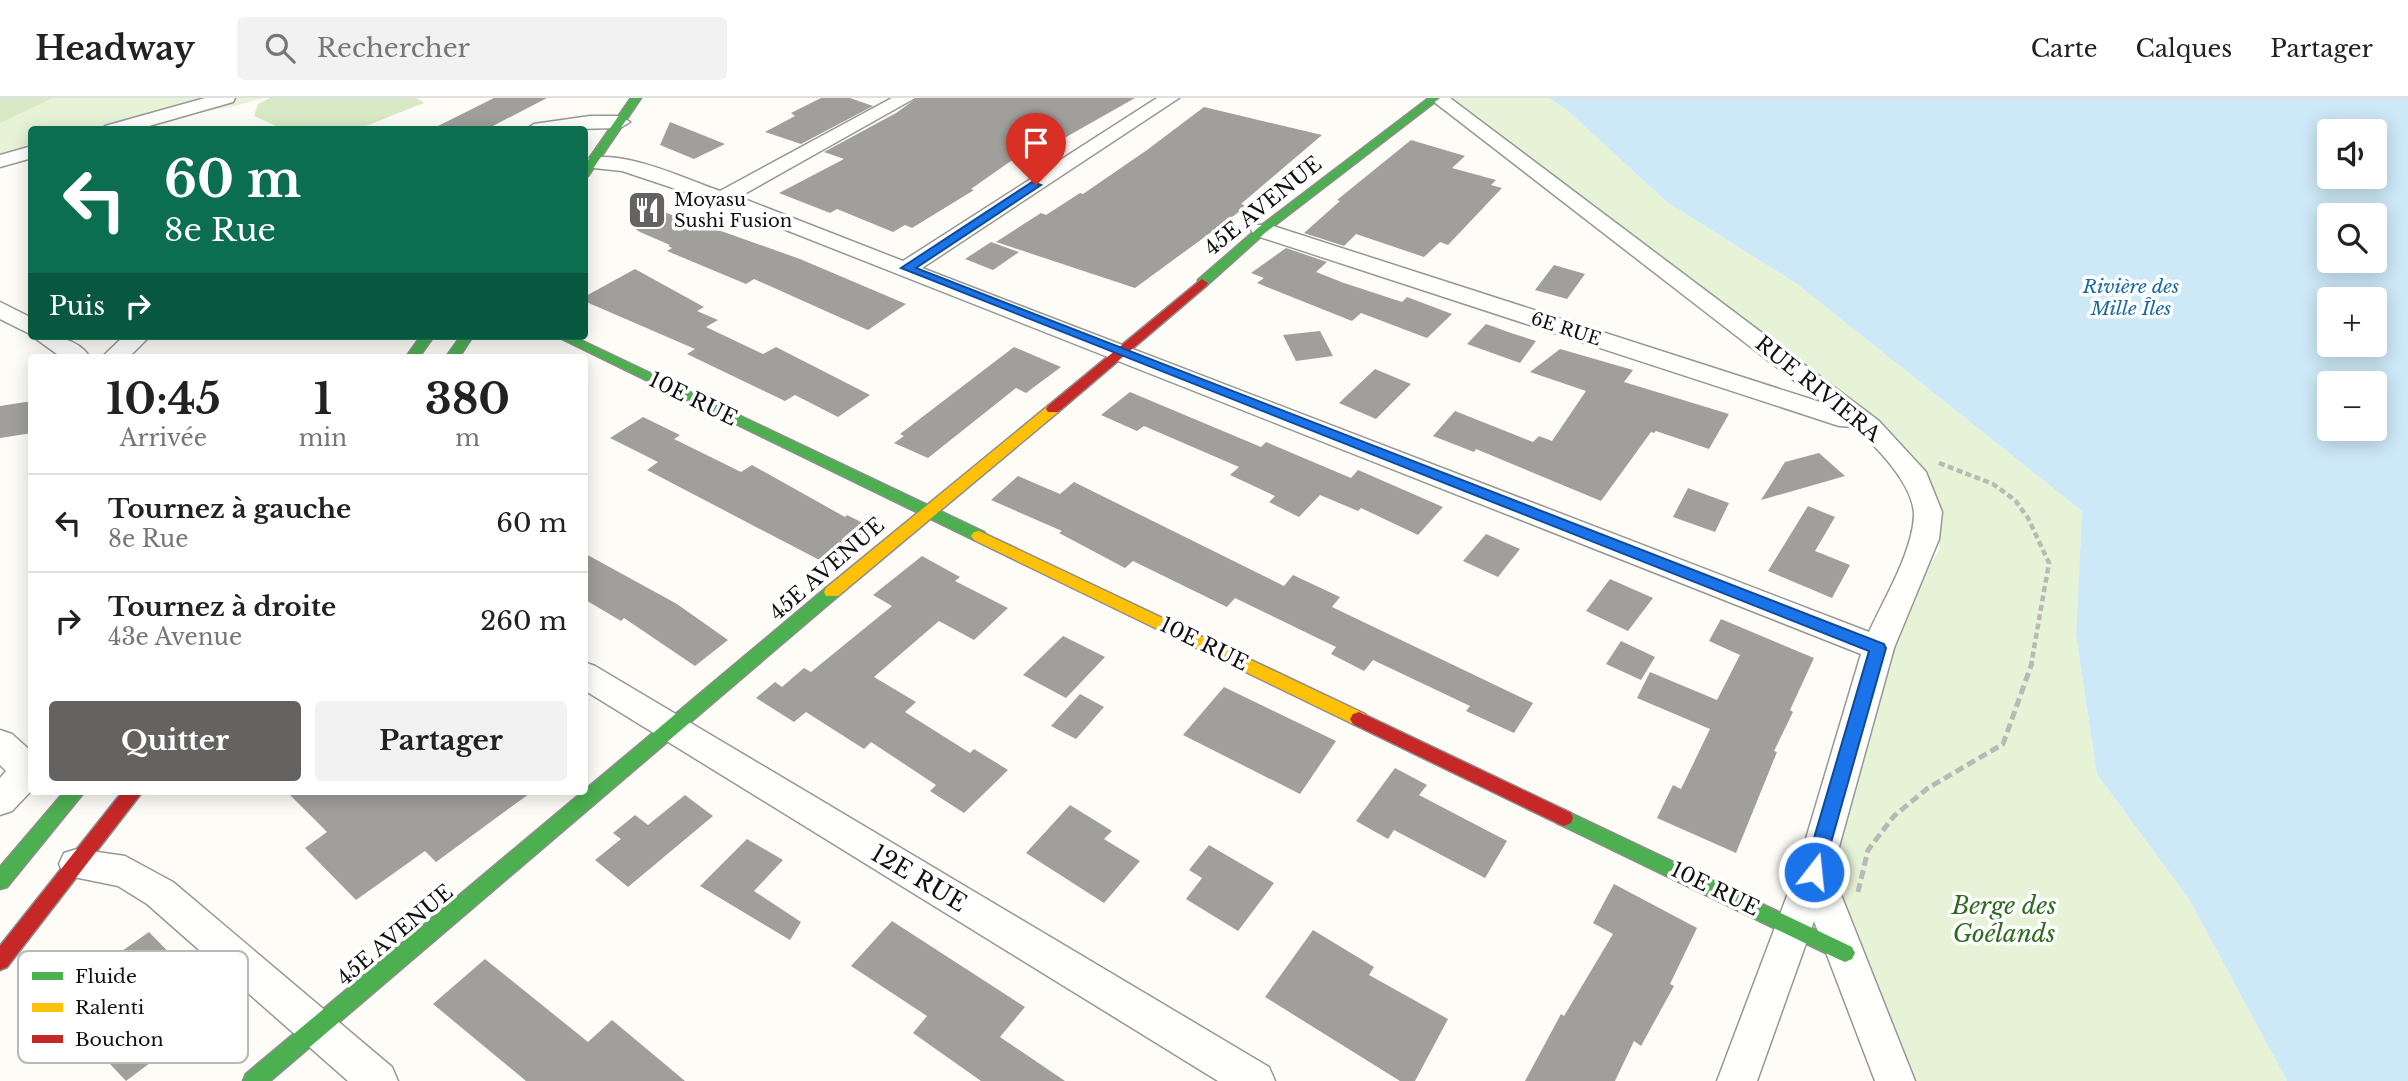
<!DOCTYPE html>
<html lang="fr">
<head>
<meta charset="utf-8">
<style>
  body { margin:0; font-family:"Libre Baskerville",serif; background:#f2f2f2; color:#222; height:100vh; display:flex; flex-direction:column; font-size:26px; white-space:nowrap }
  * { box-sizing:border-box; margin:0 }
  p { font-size:23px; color:#767676 }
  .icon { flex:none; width:38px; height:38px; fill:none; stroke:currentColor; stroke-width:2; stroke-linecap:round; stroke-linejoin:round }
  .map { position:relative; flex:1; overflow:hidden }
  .side { position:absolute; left:28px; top:256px; width:560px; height:441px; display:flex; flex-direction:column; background:#fff; border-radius:7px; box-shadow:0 4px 18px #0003 }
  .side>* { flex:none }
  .top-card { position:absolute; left:28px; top:28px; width:560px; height:214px; border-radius:7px; box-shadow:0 4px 18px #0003; background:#0b6e4f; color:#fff; overflow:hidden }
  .buttons { position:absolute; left:2317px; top:21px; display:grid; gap:14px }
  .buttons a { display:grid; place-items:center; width:70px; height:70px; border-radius:7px; background:#fff; box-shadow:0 4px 18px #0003; font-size:35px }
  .pin { position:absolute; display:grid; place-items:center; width:60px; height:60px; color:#fff; margin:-72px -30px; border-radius:50% 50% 50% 0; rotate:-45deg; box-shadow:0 0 7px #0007 }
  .pin .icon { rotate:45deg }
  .me { position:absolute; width:77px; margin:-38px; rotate:16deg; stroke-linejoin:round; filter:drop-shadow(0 0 5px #0008) }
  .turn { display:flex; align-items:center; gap:24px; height:147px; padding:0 21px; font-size:32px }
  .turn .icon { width:91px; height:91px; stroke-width:2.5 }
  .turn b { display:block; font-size:49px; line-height:60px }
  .then { display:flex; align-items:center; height:66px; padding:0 21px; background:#0003; gap:14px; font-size:26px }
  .eta { display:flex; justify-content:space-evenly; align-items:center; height:119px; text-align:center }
  .eta b { font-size:42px; font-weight:700; line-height:49px }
  .cta { display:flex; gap:14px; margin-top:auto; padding:14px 21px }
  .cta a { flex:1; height:80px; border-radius:7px; background:#646362; color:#fff; font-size:28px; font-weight:700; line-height:80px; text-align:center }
  .cta a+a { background:#f2f2f2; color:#222 }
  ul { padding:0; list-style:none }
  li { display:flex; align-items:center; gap:21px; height:98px; padding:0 21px; border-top:2px solid #e0e0e0 }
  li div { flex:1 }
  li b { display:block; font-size:26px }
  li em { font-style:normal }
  header { display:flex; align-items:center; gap:42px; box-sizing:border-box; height:98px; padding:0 35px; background:#fff; border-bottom:2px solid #e0e0e0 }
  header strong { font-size:33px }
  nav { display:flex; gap:38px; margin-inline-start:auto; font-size:24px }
  .search { width:490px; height:63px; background:#f2f2f2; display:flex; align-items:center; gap:18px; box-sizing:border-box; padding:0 24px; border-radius:7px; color:#767676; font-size:26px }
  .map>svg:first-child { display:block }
</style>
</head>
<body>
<header>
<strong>Headway</strong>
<div class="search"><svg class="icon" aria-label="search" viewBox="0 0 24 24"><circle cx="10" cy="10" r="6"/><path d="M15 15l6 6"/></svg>Rechercher</div>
<nav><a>Carte</a><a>Calques</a><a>Partager</a></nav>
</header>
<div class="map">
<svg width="2408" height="983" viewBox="0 0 2408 983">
  <rect width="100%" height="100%" fill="#fdfcf7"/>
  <!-- green -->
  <g fill="#e7f3d7">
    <polygon points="0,0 263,0 235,8 112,31 32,32 31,54 0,63"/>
    <polygon points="1440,0 1549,0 1568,13 1667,104 1797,186 2082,413 2076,537 2097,676 2189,801 2287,983 1895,983 1814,774 1878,550 1940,451 1934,407 1913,374"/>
  </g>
  <!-- forest -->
  <g fill="#d8eac5">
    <polygon points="0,0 53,0 0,25"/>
    <polygon points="270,0 417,0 424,5 366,28 343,31 283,31 254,18 258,6"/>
  </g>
  <!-- water -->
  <path fill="#cde8f7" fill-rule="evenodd" d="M1549,0h859v983h-121l-98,-182 -92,-125 -21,-139 6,-124 -285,-227 -130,-82 -99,-91zM2329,33h46v46h-46zM2329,117h46v46h-46zM2329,201h46v46h-46zM2329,285h46v46h-46z"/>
  <!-- building -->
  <g fill="#a19f9c">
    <polygon points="494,0 547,0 485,32 430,32"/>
    <polygon points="821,0 850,0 873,8 801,46 765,34 795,18 791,15"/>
    <polygon points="917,0 1135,0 1052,47 1041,42 971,91 974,92 912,130 905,127 893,134 837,111 830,115 779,95 844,61 824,54 896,15"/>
    <polygon points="1204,9 1322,37 1241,106 1247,108 1135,190 996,144 1041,115 1046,117 1080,95 1083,96 1147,52"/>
    <polygon points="670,24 725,46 694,61 660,47"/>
    <polygon points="1411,42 1465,58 1452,70 1496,82 1491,87 1502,90 1448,147 1440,144 1424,159 1356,136 1344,148 1304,135 1340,103 1337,102"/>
    <polygon points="643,105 701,129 704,127 800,161 906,206 868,232 754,181 746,186 667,153 672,150 668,148 670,147 640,134 630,127"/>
    <polygon points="991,144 1019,154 993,172 965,161"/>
    <polygon points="1286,150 1327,164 1316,174 1344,185 1402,204 1407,199 1452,216 1427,240 1361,215 1352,223 1257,185 1264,180 1251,175"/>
    <polygon points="1554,167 1585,176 1567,201 1535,192"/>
    <polygon points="635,171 704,209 697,213 718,222 706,229 763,256 776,249 870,297 838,319 795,297 785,303 687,256 695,251 584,203 584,199"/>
    <polygon points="1486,226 1511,235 1536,243 1520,265 1467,246"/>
    <polygon points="1320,233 1333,258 1296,263 1283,237"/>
    <polygon points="1014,249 1061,269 1026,295 1016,290 928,360 894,345 904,338 900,336"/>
    <polygon points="1560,251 1633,272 1624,284 1729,316 1709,351 1656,333 1654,335 1651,334 1601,403 1476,351 1474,354 1433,338 1455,313 1533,344 1539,338 1552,343 1586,293 1530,274"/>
    <polygon points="1375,271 1411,286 1376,321 1339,305"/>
    <polygon points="1130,294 1261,349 1266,344 1351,380 1358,372 1443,409 1418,437 1361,410 1358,413 1320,397 1299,419 1269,404 1275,398 1230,377 1239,369 1144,328 1137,333 1101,317"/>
    <polygon points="32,303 32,335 0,340 0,308"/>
    <polygon points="643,319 680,337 674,341 741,374 752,367 845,419 847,417 871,429 825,465 647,372 658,364 610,340"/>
    <polygon points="1819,355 1845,378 1761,402 1785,364"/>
    <polygon points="1018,378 1060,396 1074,384 1284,488 1293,477 1340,499 1332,509 1533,605 1514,635 1466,613 1470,608 1373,562 1364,573 1331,556 1336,549 1235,500 1227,509 1133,463 1125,470 1059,435 1062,433 991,402"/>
    <polygon points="1688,390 1729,405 1715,434 1673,419"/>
    <polygon points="1808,408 1835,419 1815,453 1850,467 1832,500 1768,473"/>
    <polygon points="1486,436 1520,451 1498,479 1463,463"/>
    <polygon points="584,455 677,506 728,542 695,568 624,520 621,523 584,501"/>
    <polygon points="922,458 960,479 955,483 1008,510 974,542 939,523 874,579 916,604 905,614 970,655 974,651 1008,672 964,715 930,693 936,687 871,644 864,651 806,614 794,624 756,600 775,584 782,589 804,570 811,574 892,508 873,497"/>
    <polygon points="1610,481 1653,500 1628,533 1586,513"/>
    <polygon points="1721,521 1814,560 1790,612 1793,614 1774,653 1777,654 1736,755 1657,720 1673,687 1681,691 1710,631 1637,600 1650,574 1717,602 1740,557 1709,543"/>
    <polygon points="1063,538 1105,559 1066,600 1023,577"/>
    <polygon points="1621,543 1655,559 1641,582 1606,566"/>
    <polygon points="1224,589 1336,643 1300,696 1183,637"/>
    <polygon points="1080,596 1104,609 1076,641 1051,628"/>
    <polygon points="1395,670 1427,687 1419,697 1507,743 1485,780 1394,732 1388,741 1356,723"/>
    <polygon points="286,693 533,693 436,764 425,753 356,802 305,750 327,734"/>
    <polygon points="685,697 713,718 628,789 595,762 621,741 613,735 635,717 648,727"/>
    <polygon points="1070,707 1112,733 1104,741 1140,763 1104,805 1026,755"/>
    <polygon points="747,741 783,762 754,793 801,824 790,842 700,788"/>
    <polygon points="1209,747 1274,785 1238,833 1186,801 1202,780 1189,772"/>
    <polygon points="1614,786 1697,830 1670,886 1674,888 1641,948 1634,943 1615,983 1525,983 1561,916 1564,918 1613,836 1593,825"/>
    <polygon points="892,823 1025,909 1000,939 1065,983 981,983 913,935 927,918 851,868"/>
    <polygon points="1313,832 1374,869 1369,877 1448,921 1415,983 1400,983 1265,899"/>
    <polygon points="149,834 223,910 126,983 97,952 109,943 65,893"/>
    <polygon points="485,861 588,944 612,922 685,983 526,983 433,906"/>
  </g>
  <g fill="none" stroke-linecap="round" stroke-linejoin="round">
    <!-- street casing -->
    <g stroke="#979795" stroke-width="3">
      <g id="street">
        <polygon points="205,0 235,0 233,4 135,32 103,32 105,28"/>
        <path d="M892,0h23l-176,99 164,64 254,-163h22l-257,170 947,364c15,-33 44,-81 45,-117 0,-30 -39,-71 -61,-88l-14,-1 -585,-191 -3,-5 3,-5h16l553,178 -394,-305h21l429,323 47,51 16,40 -3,27 -45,109 -62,224 83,209h-40l-61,-160 -57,160h-40l79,-209 65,-218 -1146,-452 -93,-31 -38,-4 1,-8c39,-10 98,19 135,32z"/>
        <polygon points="590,18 620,18 630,24 620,30 525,32 534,26"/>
        <polygon points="32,48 32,60 0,69 0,57"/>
        <polygon points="0,204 32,220 32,237 0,221"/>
        <path d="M32,238c22,0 44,1 58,21h-29z"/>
        <polygon points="124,238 150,238 129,259 102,259"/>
        <polygon points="584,564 595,568 1269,969 1275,983 1218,983 584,592"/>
        <polygon points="0,632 12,636 32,654 32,692 12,713 0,717 0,680 6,673 0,667"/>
        <polygon points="77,751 125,758 173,784 392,969 398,983 348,983 147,806 118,788 64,777 59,766 64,755"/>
      </g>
    </g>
    <!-- fast casing -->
    <g stroke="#8e8d8b" stroke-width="3">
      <g id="fast">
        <polygon points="631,0 641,0 588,78 584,79 584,68"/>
        <polygon points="1429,0 1440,0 1266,134 1206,188 1198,188 1198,182 1258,130"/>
        <polygon points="421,238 434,238 419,259 406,259"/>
        <polygon points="461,238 473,238 459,259 446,259"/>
        <polygon points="556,238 572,238 984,434 987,438 984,442 974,442"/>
        <polygon points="832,488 840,494 838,498 270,983 243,983 246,976 826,490"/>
        <polygon points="65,693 85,693 7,789 0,791 0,769"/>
        <polygon points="1564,712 1852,849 1855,855 1852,861 1845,864 1838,861 1557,725 1555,720 1557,715"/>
      </g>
    </g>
    <!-- slow casing -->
    <g stroke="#8e8d8b" stroke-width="3">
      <g id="slow">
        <polygon points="1053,307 1060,311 1058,314 838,498 826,498 824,494 826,490 1048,308"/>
        <polygon points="979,433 1365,616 1368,621 1365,626 1359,628 1353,626 974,442 971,438 974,434"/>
      </g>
    </g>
    <!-- jam casing -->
    <g stroke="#8e8d8b" stroke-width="3">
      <g id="jam">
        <polygon points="1202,181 1208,185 1206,188 1058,314 1048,314 1046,311 1048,308"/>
        <polygon points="1359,614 1571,715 1573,720 1571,725 1564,728 1557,725 1353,626 1350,621 1353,616"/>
        <polygon points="123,693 143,693 7,869 0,872 0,848"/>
      </g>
    </g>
    <!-- path-far1 -->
    <polyline stroke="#b9b9b8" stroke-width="4.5" stroke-dasharray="6 3.5" stroke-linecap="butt" points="1939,365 1993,386 2015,402 2028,420 2049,465 2031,567"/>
    <!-- path -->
    <polyline stroke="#b9b9b8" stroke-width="5" stroke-dasharray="9 4.5" stroke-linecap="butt" points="1858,794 1868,752 1894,718 1928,690 2003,646 2032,565"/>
    <!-- street -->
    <use href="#street" fill="#fffffe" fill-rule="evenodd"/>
    <!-- fast -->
    <use href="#fast" fill="#4caf50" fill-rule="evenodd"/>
    <!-- slow -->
    <use href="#slow" fill="#ffc107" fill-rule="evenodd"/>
    <!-- jam -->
    <use href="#jam" fill="#c62828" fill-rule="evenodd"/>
  </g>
  <!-- route -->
  <polygon fill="#1a73e8" stroke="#114b97" stroke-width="2" points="1032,84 1041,87 916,170 1884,546 1886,550 1821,780 1814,782 1807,780 1804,774 1869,553 901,170"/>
  <!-- icons -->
  <defs>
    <g id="restaurant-square" transform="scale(2.0125)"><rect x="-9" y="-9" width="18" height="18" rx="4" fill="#646362" stroke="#fff"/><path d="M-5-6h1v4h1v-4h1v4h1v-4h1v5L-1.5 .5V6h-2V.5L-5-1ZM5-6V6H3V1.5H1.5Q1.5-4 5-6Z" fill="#fff"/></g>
  </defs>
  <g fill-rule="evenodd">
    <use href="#restaurant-square" x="647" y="112"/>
  </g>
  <g text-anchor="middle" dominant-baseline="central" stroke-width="7" stroke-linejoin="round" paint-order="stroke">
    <!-- far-poi labels -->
    <g font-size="18" fill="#111" stroke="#fff" text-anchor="start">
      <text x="674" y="102">Moyasu<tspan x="674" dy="21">Sushi Fusion</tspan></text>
    </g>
    <!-- far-street labels -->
    <g font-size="18" fill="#111" stroke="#fff">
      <text transform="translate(1566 231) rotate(18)">6E RUE</text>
    </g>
    <!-- far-water labels -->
    <g font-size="19" font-style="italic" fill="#1768a6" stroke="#fff">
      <text x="2131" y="188">Rivière des<tspan x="2131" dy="22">Mille Îles</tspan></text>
    </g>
    <!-- street labels -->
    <g font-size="21" fill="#111" stroke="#fff">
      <text transform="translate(1263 108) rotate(-39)">45E AVENUE</text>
      <text transform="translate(1818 291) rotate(39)">RUE RIVIERA</text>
      <text transform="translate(693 301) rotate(26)">10E RUE</text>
      <text transform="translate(827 471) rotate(-41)">45E AVENUE</text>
      <text transform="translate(1204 546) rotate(26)">10E RUE</text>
      <text transform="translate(1715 791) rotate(26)">10E RUE</text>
      <text transform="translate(395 837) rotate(-40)">45E AVENUE</text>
    </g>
    <!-- near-street labels -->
    <g font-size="24" fill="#111" stroke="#fff">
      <text transform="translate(919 780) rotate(31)">12E RUE</text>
    </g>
    <!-- near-park labels -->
    <g font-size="24" font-style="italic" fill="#2f6b1f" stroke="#fff">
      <text x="2004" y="807">Berge des<tspan x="2004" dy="28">Goélands</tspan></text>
    </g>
  </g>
  <!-- legend -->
  <rect x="18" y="853" width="230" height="112" rx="10" fill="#fff" stroke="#b8b8b8" stroke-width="2"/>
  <rect x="32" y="874" width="31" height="8" fill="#4caf50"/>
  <rect x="32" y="905" width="31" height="9" fill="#ffc107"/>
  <rect x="32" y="937" width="31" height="8" fill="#c62828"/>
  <g font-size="19" fill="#111">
    <text x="75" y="885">Fluide</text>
    <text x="75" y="916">Ralenti</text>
    <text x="75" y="948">Bouchon</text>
  </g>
</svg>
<div class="buttons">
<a><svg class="icon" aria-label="sound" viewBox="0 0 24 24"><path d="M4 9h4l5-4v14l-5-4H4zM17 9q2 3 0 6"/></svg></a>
<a><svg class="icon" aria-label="search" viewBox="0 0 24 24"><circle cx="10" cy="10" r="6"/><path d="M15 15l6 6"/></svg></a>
<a>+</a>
<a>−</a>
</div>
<div class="pin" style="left:1036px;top:87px;background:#d93025"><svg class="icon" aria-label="arrive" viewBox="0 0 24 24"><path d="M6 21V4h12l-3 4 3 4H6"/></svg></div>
<svg class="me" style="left:1814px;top:774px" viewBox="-20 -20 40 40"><circle r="17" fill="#1a73e8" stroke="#fff" stroke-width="3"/><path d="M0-11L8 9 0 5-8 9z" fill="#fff"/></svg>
<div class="top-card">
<div class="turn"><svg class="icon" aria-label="left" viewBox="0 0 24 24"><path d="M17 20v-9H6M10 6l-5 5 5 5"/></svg><div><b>60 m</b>8e Rue</div></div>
<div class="then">Puis<svg class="icon" aria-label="right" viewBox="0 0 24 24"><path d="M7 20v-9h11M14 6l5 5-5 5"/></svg></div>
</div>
<section class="side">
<div class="eta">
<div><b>10:45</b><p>Arrivée</p></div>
<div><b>1</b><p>min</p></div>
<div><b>380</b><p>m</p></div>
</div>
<ul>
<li><svg class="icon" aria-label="left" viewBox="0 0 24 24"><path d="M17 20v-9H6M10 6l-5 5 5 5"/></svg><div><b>Tournez à gauche</b><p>8e Rue</p></div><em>60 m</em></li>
<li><svg class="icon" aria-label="right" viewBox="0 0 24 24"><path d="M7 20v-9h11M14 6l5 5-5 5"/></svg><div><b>Tournez à droite</b><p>43e Avenue</p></div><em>260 m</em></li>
</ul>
<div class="cta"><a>Quitter</a><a>Partager</a></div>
</section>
</div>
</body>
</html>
